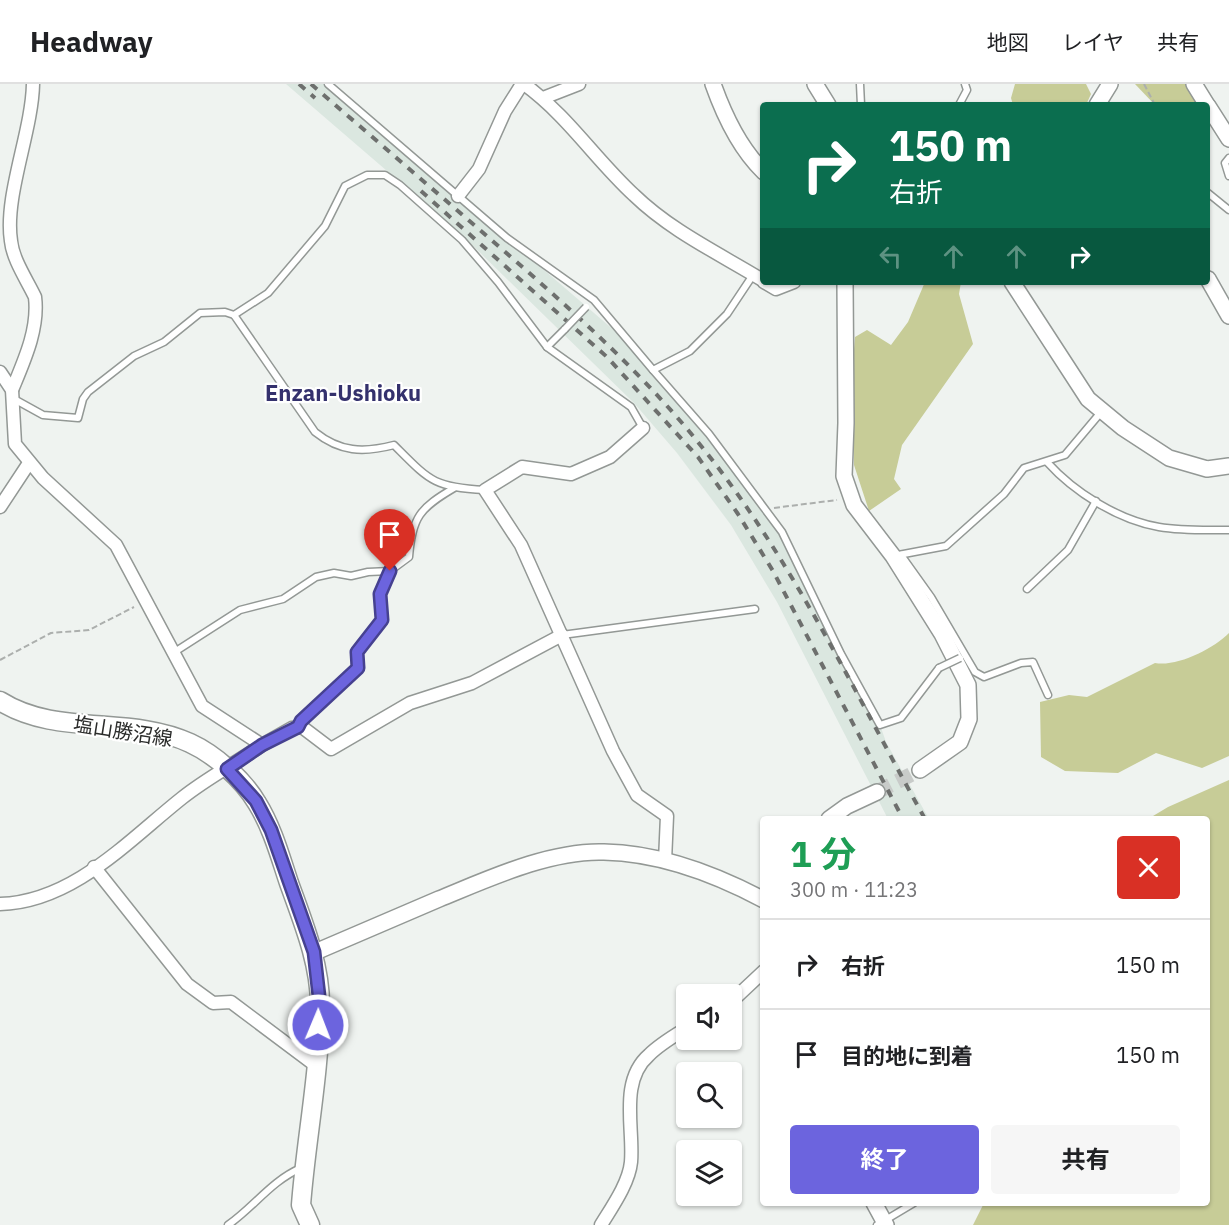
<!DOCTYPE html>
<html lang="ja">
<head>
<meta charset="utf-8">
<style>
  body { margin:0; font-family:"IBM Plex Sans","Noto Sans JP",sans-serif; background:#f6f6f6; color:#202124; height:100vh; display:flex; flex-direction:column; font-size:22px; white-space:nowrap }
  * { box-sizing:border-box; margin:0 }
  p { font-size:20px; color:#757577 }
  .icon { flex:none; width:33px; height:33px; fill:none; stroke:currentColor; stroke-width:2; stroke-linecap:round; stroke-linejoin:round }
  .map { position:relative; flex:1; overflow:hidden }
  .sheet { position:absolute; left:760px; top:732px; width:450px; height:390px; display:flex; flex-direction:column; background:#fff; border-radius:6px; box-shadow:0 2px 4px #0004 }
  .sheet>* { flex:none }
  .hud { position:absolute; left:760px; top:18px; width:450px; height:183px; border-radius:6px; box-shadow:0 2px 4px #0004; background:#0b6e4f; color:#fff; overflow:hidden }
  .fabs { position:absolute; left:676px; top:900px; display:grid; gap:12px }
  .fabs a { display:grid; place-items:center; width:66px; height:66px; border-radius:6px; background:#fff; box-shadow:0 2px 4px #0004; font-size:30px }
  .pin { position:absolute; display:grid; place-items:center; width:51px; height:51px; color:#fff; margin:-62px -26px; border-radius:50% 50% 50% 0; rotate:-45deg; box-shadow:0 0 6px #0007 }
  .pin .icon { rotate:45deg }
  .me { position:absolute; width:66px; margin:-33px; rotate:1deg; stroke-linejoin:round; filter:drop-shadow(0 0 4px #0008) }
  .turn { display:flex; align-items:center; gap:21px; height:126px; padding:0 30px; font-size:27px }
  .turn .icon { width:78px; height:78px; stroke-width:2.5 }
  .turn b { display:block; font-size:42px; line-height:51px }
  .lanes { display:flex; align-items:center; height:57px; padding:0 30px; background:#0003; justify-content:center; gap:30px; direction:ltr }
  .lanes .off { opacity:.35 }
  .round { display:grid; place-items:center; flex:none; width:63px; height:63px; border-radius:6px; background:#f6f6f6 }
  .headline { display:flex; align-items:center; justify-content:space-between; height:102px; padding:0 30px }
  h1 { font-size:36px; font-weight:700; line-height:45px; color:#1e9e55 }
  .cta { display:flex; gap:12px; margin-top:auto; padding:12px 30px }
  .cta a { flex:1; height:69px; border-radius:6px; background:#6c64de; color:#fff; font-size:24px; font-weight:700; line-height:69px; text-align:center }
  .cta a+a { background:#f6f6f6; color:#202124 }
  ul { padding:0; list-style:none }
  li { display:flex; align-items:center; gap:18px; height:90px; padding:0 30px; border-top:2px solid #e0e0e0 }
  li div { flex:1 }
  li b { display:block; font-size:22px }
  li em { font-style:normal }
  header { display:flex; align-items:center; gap:36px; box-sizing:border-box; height:84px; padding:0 30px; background:#fff; border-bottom:2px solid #e0e0e0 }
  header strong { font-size:28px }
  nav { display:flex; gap:33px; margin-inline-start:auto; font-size:21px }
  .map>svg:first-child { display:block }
</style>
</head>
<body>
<header>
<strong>Headway</strong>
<nav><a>地図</a><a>レイヤ</a><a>共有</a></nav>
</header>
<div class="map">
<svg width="1229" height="1141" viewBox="0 0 1229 1141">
  <rect width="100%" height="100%" fill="#eff3f0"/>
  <!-- built -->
  <polygon fill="#dbe7e0" points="286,0 328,0 637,266 680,316 782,448 880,641 886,658 929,735 888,735 777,518 731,441 677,369 634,319 466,155"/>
  <!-- green -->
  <g fill="#c7cc97">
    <polygon points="1015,0 1086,0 1091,10 1086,21 1013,21 1011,14"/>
    <polygon points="1135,0 1194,0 1207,21 1155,21"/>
    <polygon points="925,198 961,198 959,210 973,260 902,361 894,395 901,405 869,427 854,381 852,289 855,253 867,246 891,261 908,238"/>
    <path d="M1229,549v123l-27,12 -46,-15 -38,20 -53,-2 -24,-14 -1,-55 29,-7 18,2 68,-34c22,4 58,-14 74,-30z"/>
    <polygon points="1229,696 1229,1141 973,1141 984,1119 1208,1119 1208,735 1148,735 1168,723"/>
  </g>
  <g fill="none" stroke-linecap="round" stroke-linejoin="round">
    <!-- tertiary-tunnel -->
    <polyline stroke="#c8cbc9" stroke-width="15" stroke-dasharray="15 8" stroke-linecap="butt" points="877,708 920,686"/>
    <!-- service casing -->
    <g stroke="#939895" stroke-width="9">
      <g id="service">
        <polyline points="328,0 507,154 594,216 653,286 690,267 727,230 753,191"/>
        <polyline points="860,0 861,21"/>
        <polyline points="959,21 967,6 965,0"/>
        <polyline points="1229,74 1225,79 1229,92"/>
        <polyline points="1208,109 1229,126"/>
        <polyline points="234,231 268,209 325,142 345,102 367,91 385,91 400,101 462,156 498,198 547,263 631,323 643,344"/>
        <polyline points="547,263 565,245"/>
        <polyline points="653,286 709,350 782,448 841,570 880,641 901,634 939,584"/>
        <path d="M14,315l29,16 35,3 5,-19 5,-7 46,-36 30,-14 36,-29 25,-1 9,3 81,117c25,20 48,21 79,13 36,36 39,42 91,45"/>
        <path d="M1047,378c27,30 71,58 112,65 23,4 47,3 70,3"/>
        <polyline points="901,471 931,513 975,588 984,593 1021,579 1033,578 1048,611"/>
        <polyline points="893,472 946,462 1004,410 1024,384 1065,371 1102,327"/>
        <polyline points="1027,505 1068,466 1096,417"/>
        <polyline points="562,551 755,525"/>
        <polyline points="173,569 240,526 283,515 316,493 334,489 351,492 368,488 390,487"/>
        <path d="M298,642l60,-58 -1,-16 25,-32 -2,-26 10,-23 19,-14c3,-40 11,-49 45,-69"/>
        <path d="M228,1141c26,-18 43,-44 73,-57"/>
        <polyline points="877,1141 914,1119"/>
      </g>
    </g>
    <!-- minor casing -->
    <g stroke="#939895" stroke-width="15">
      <g id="minor">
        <path d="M524,0c45,33 70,74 110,111 37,36 86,59 130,86"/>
        <polyline points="543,14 579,0"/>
        <polyline points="458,112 479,85 505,27 522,0"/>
        <polyline points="764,198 776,205 794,198"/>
        <path d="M0,288l12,18 3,54 28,34 73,67 86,161 60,39c-26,18 -55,33 -80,53 -53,42 -109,104 -182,106"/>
        <path d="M12,306c12,-29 27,-61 23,-93 -8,-17 -22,-37 -24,-56 -7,-45 21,-109 22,-157"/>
        <polyline points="643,344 610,373 571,390 522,383 485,406 521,461 613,667 637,711 667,732 665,777"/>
        <polyline points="0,423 29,379"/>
        <polyline points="262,661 292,644 302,643 331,665 410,619 472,599 562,551"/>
        <polyline points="94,783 187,900 213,919 231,918 315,981"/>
        <polyline points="732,917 764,887"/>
        <path d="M601,1141c11,-18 28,-42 30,-63 3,-34 -12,-81 18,-107 11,-11 25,-19 38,-27"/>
      </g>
    </g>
    <!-- tertiary casing -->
    <g stroke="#939895" stroke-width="18">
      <g id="tertiary">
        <path d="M713,0c11,31 27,65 51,88"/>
        <polyline points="815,0 828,21"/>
        <polyline points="1194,0 1207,21"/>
        <polyline points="1097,21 1110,0"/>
        <polyline points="1208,22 1229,55"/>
        <polyline points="1208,195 1229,232"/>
        <polyline points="845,198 846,339 844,392 854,421 893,472 942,550 968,601 969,635 960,658 920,686"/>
        <polyline points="1012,198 1088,315 1123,344 1169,374 1207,385 1229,382"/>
        <polyline points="829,735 847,722 877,708"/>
        <path d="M313,869c42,-18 84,-36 126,-54 49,-20 111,-49 165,-47 55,1 111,22 160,48"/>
        <polyline points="874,1119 886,1141"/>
      </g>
    </g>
    <!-- primary casing -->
    <g stroke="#939895" stroke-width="21">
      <path id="primary" d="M0,617c57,36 130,14 190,42 24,11 53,36 67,60 15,24 23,53 32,80 14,39 31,80 31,122 0,67 -14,134 -19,200l9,20"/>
    </g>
    <!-- path -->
    <g stroke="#acafad" stroke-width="2" stroke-dasharray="6 3" stroke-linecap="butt">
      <polyline points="1144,0 1155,21"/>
      <polyline points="774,424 837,416"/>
      <polyline points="0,576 51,549 89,546 134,523"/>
    </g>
    <!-- service -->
    <use href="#service" stroke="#fff" stroke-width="6"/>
    <!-- minor -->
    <use href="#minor" stroke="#fff" stroke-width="12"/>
    <!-- tertiary -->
    <use href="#tertiary" stroke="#fff" stroke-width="15"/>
    <!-- primary -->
    <use href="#primary" stroke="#fff" stroke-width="18"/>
    <!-- rail -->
    <g stroke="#6d6f6d" stroke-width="4" stroke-dasharray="8 8" stroke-linecap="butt">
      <polyline points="299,0 315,14"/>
      <path d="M311,0c59,51 118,102 177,153 77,67 154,134 218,215 88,111 150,243 219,367"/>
      <polyline points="421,107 607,273 698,373 738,430 773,487 903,735"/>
    </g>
    <!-- service-bridge casing -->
    <g stroke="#939895" stroke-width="9" stroke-linecap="butt">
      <g id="service-bridge">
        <polyline points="565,245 586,223"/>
        <polyline points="939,584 960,574"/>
      </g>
    </g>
    <!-- service-bridge -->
    <use href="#service-bridge" stroke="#fff" stroke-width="6"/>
  </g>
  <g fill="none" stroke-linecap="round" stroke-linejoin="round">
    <!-- route casing -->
    <g stroke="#464190" stroke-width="15">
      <polyline id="route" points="318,941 320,921 314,868 271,746 256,717 227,685 262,661 298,643 301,637 358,584 357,568 382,536 380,510 390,487"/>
    </g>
    <!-- route -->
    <use href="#route" stroke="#6c64de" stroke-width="10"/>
  </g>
  <g text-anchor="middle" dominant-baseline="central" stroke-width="4.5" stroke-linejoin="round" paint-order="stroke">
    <!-- street labels -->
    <g font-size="20" fill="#2b2c2b" stroke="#fff">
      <text transform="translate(123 647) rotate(9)">塩山勝沼線</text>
    </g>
    <!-- quarter labels -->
    <g font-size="22" font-weight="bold" fill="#34316d" stroke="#fff">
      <text x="343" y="308">Enzan-Ushioku</text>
    </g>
  </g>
</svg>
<div class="fabs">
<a><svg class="icon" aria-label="sound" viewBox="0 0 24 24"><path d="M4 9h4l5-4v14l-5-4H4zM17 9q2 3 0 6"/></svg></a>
<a><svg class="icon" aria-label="search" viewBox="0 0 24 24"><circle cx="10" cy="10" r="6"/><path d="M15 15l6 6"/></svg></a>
<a><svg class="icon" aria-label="layers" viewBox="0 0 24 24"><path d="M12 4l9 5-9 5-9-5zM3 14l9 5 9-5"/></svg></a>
</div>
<div class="pin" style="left:390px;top:487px;background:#d93025"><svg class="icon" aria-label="arrive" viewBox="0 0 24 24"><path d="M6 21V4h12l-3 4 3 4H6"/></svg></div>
<svg class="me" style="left:318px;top:941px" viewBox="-20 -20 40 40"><circle r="17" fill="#6c64de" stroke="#fff" stroke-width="3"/><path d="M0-11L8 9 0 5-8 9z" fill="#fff"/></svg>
<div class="hud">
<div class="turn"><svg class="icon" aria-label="right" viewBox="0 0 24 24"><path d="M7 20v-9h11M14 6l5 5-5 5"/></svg><div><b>150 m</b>右折</div></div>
<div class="lanes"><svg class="icon off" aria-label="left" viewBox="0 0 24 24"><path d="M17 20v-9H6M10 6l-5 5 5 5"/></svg><svg class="icon off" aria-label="ahead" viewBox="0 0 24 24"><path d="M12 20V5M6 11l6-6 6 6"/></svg><svg class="icon off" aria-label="ahead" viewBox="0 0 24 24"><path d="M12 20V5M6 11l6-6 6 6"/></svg><svg class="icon" aria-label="right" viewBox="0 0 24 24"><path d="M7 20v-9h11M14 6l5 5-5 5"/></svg></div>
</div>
<section class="sheet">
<div class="headline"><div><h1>1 分</h1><p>300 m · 11:23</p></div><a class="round" style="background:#d93025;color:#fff"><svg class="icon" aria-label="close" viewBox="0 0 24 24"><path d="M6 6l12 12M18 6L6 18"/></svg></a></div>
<ul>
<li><svg class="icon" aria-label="right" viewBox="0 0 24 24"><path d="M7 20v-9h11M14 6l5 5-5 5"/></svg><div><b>右折</b></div><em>150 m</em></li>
<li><svg class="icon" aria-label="arrive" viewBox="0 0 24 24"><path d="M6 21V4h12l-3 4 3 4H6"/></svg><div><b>目的地に到着</b></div><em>150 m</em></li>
</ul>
<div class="cta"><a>終了</a><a>共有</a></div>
</section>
</div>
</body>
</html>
